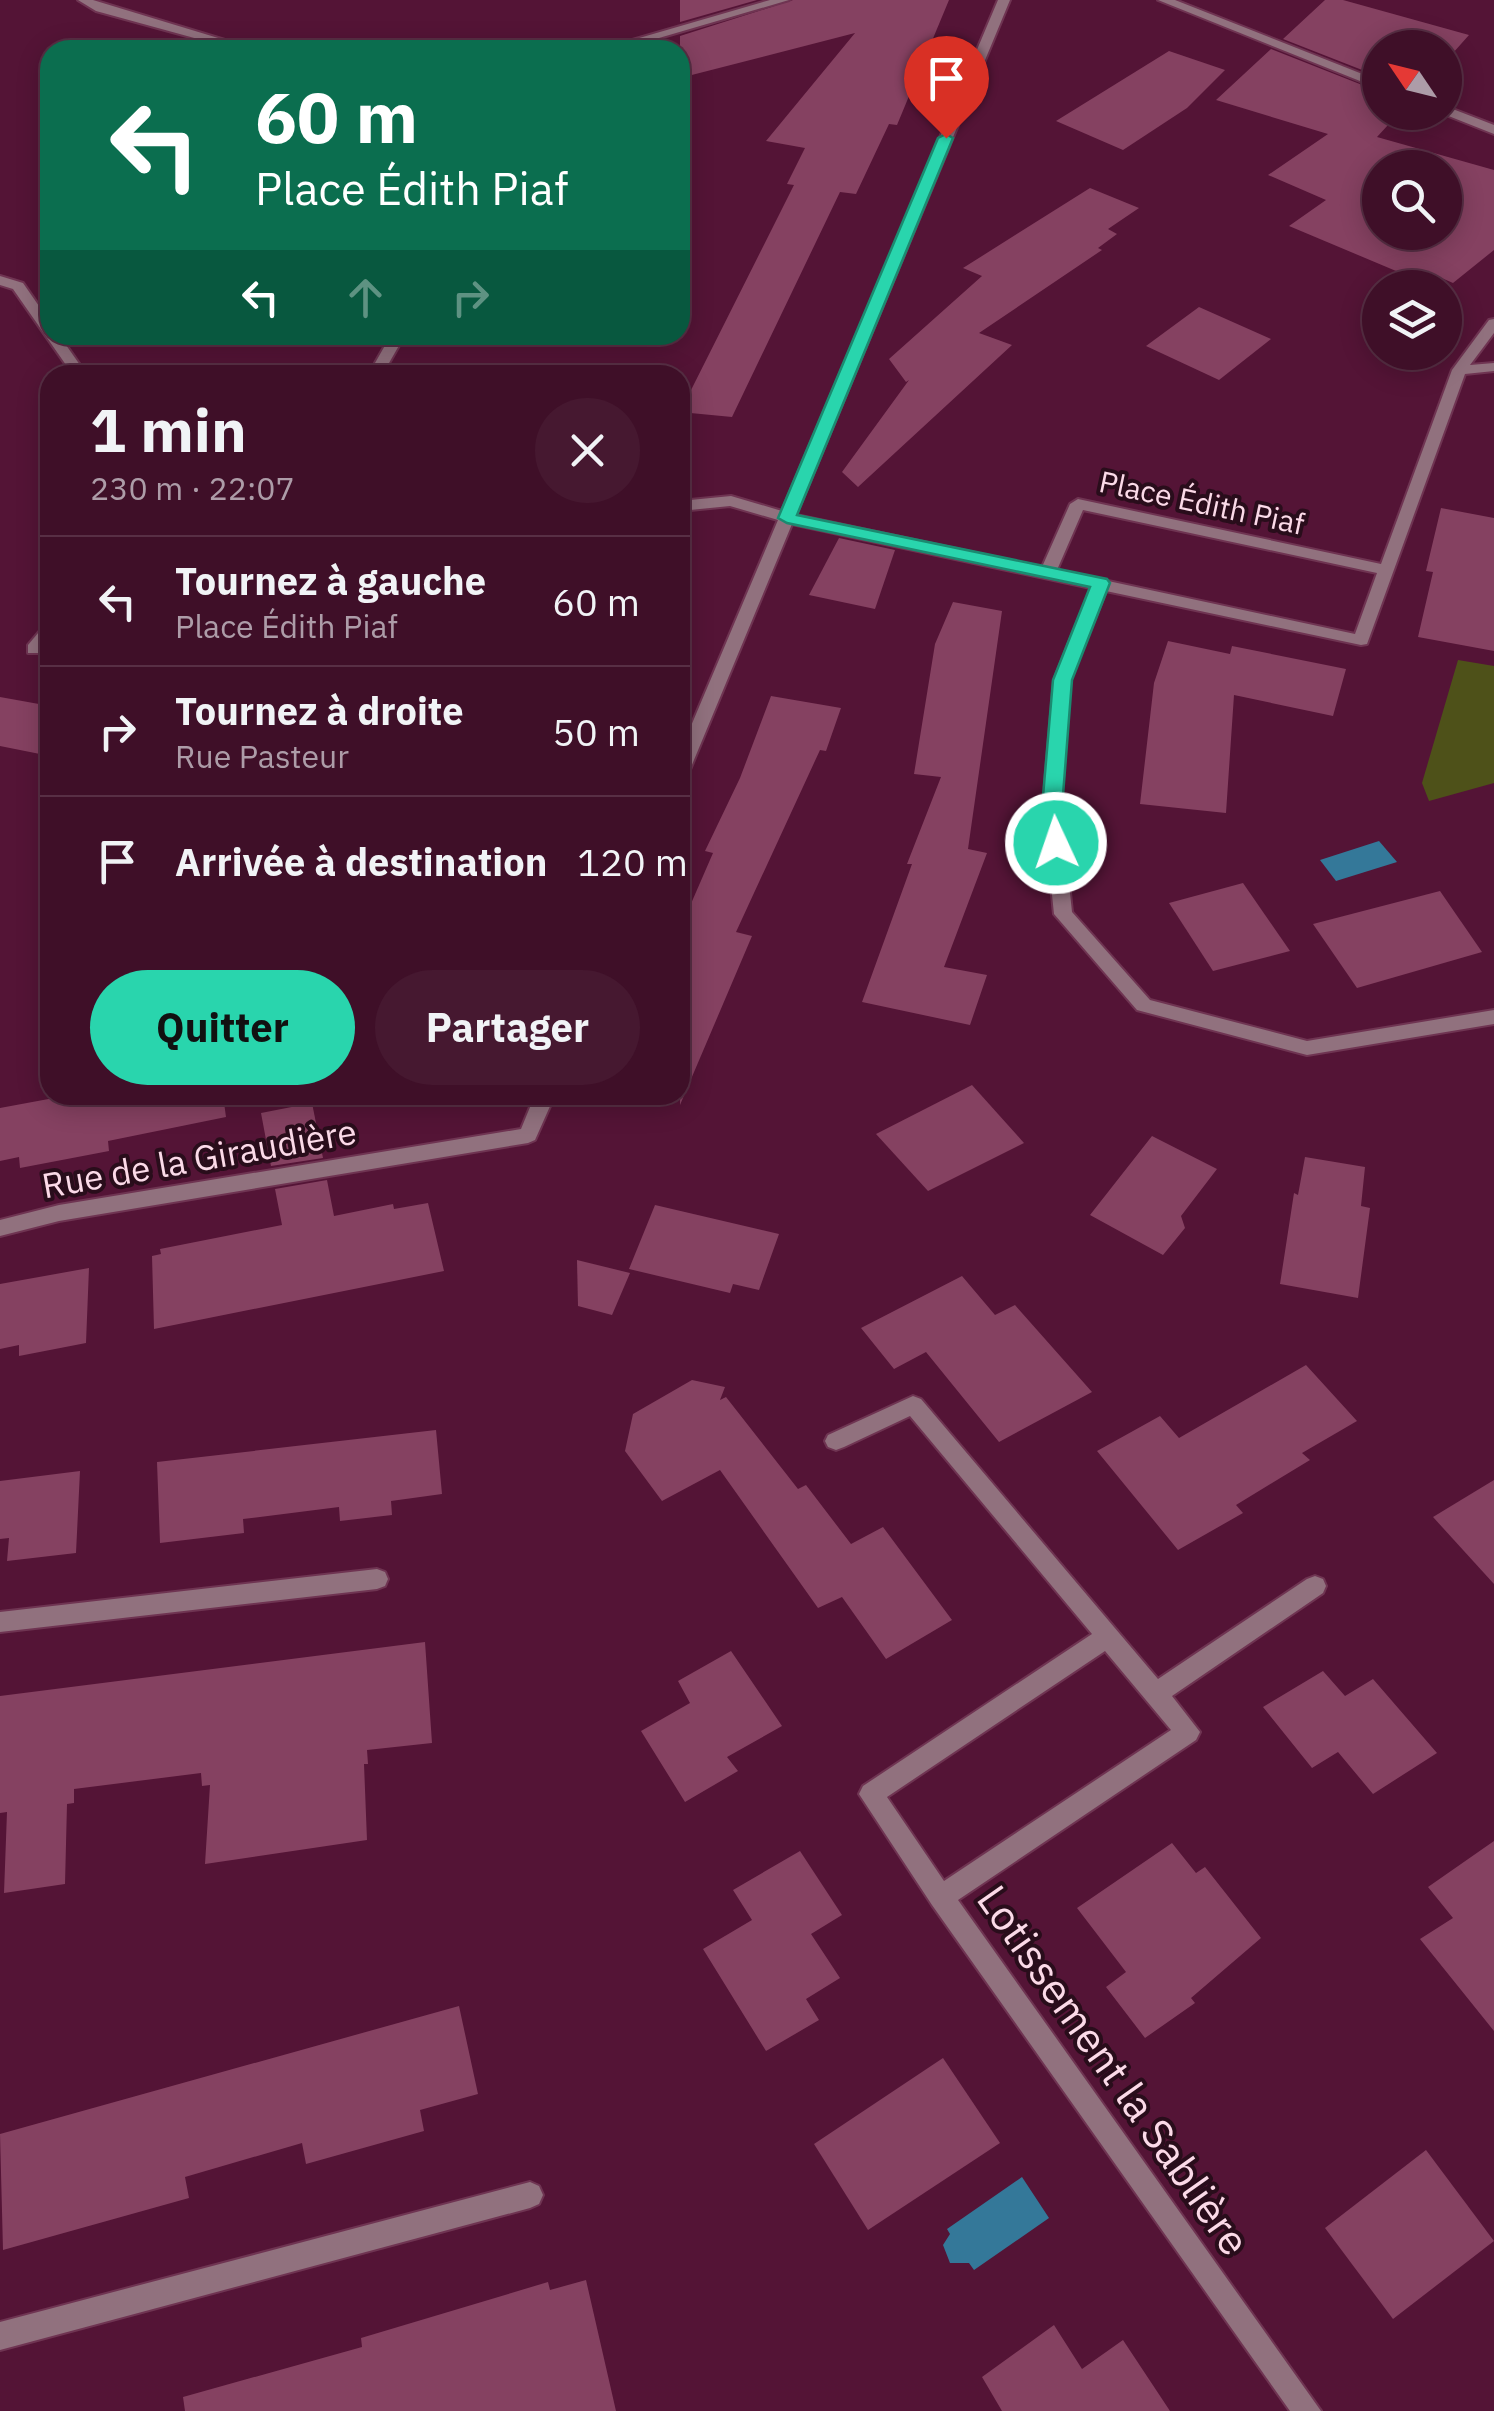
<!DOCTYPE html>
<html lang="fr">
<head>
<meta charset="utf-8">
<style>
  body { margin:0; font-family:"IBM Plex Sans",sans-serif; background:#461830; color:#f1f3f6; height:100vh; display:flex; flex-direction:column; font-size:38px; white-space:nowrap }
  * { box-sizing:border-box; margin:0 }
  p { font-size:32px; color:#ad9ca8 }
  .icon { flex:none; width:55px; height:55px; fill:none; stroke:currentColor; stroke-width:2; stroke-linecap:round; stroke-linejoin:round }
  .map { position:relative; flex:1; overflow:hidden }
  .drawer { position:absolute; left:40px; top:365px; width:650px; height:740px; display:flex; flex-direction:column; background:#3f0f28; border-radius:30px; box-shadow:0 5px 25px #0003,0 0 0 2px #582f45 }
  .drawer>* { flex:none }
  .top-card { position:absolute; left:40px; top:40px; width:650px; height:305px; border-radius:30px; box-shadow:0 5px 25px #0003,0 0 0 2px #582f45; background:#0b6e4f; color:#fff; overflow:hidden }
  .needle { width:65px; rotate:305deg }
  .controls { position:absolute; left:1362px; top:30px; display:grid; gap:20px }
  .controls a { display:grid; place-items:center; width:100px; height:100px; border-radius:50%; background:#3f0f28; box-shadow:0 5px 25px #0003,0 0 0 2px #582f45; font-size:50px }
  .pin { position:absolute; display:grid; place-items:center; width:85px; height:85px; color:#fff; margin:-102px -42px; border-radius:50% 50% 50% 0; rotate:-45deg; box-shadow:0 0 10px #0007 }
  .pin .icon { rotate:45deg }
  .me { position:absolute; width:110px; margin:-55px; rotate:357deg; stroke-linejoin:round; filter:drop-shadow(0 0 8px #0008) }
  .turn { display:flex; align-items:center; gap:35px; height:210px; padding:0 50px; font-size:45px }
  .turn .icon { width:130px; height:130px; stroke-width:2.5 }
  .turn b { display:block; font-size:70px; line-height:85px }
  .lanes { display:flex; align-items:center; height:95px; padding:0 50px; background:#0003; justify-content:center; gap:50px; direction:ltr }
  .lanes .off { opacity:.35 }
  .round { display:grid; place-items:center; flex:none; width:105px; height:105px; border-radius:52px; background:#461830 }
  .overview { display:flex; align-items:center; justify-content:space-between; height:170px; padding:0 50px }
  h1 { font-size:60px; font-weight:700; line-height:75px }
  .button { display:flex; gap:20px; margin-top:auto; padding:20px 50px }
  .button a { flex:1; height:115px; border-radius:60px; background:#29d5ad; color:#111; font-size:40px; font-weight:700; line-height:115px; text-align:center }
  .button a+a { background:#461830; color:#f1f3f6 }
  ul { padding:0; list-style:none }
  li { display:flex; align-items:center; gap:30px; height:130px; padding:0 50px; border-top:2px solid #582f45 }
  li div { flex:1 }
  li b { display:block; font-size:38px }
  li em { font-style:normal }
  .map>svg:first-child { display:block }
</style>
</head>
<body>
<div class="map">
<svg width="1494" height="2411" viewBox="0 0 1494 2411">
  <rect width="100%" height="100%" fill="#541436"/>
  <!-- green -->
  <polygon fill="#4e5119" points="1458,660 1494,666 1494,783 1429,801 1422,783"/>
  <!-- water -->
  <g fill="#347899">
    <polygon points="1379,841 1397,862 1336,881 1320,860"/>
    <polygon points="1022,2177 1049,2218 974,2270 969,2263 950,2263 943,2245 950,2234 947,2229"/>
  </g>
  <!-- building -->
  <g fill="#854161" fill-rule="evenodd">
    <polygon points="680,0 757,0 680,22"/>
    <polygon points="793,0 949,0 897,125 889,124 856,194 840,192 732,417 680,412 794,185 787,184 805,148 766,141 855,33 680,78 680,36"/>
    <polygon points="1325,0 1343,0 1469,35 1445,62 1445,48 1380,48 1380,77 1283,39"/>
    <path d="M1271,49l109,43v20h20l-23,25 117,33v80l-41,33 -16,-7 -10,8 -138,-58 37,-26 -58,-25 60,-41 -112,-34zM1380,168h65v64h-65z"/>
    <polygon points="1169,51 1225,70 1187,108 1123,150 1056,121"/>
    <polygon points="1090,188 1139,208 1108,229 1117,234 1098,248 1102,250 979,333 1012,345 858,487 842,472 909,380 906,382 889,359 982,276 963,268"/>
    <polygon points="1199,307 1271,339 1219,380 1146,346"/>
    <polygon points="1441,508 1494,518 1494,651 1418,637 1433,572 1426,571"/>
    <polygon points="839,538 895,550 875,609 809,595"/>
    <polygon points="953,602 1002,611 968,849 987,853 944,967 987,975 970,1025 862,1002 912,864 907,864 941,777 914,774 935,644"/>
    <polygon points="1168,641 1230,654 1232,646 1346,669 1333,716 1234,695 1226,813 1140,804 1154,683"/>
    <polygon points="771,696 841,708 826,751 820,750 736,932 752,936 680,1105 680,929 713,853 705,851 740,778"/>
    <polygon points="0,697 50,706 50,756 0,746"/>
    <polygon points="1243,883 1290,951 1213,971 1169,903"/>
    <polygon points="1440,891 1482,952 1357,988 1313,924"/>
    <polygon points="972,1085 1024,1143 928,1191 876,1134"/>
    <polygon points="70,1095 223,1095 226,1117 108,1141 109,1151 20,1168 19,1157 0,1161 0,1108"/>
    <polygon points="312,1103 323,1158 271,1166 261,1113"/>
    <polygon points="1152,1136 1217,1169 1181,1216 1185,1228 1163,1255 1090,1215"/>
    <polygon points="1305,1157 1365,1167 1361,1206 1370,1208 1358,1298 1280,1284 1294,1193 1298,1195"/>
    <polygon points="327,1180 334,1216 393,1204 394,1209 428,1203 444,1271 154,1329 152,1256 161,1254 160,1249 282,1225 275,1189"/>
    <polygon points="655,1205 779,1234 759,1290 733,1284 730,1293 629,1269"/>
    <polygon points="577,1260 630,1273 612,1315 578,1306"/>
    <polygon points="89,1268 86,1343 19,1356 19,1345 0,1349 0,1284"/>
    <polygon points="962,1276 995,1315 1015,1305 1092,1392 999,1442 926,1352 894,1369 861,1328"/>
    <polygon points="1306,1365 1357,1421 1302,1453 1310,1460 1236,1505 1243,1513 1178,1550 1097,1451 1160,1416 1179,1438"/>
    <polygon points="692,1380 725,1387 720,1400 726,1397 798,1489 806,1485 851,1544 883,1527 952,1620 886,1659 842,1597 818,1608 720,1470 662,1501 625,1451 633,1414"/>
    <polygon points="436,1430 442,1494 391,1501 392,1515 340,1521 339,1507 243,1519 244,1533 160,1543 157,1462"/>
    <polygon points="80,1471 76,1553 7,1561 9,1538 0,1539 0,1481"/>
    <polygon points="1494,1480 1494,1584 1433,1517"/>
    <polygon points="425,1642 432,1743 367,1750 368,1764 364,1764 367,1840 205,1864 210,1785 202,1786 201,1773 74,1789 74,1803 67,1804 65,1884 4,1893 7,1812 0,1813 0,1696"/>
    <polygon points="731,1651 782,1726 727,1757 738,1771 685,1802 641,1731 690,1703 678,1681"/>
    <polygon points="1323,1671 1345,1696 1373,1679 1437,1753 1373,1794 1338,1752 1312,1768 1263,1707"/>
    <polygon points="1494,1841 1494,2031 1420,1939 1453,1918 1428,1887"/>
    <polygon points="1172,1843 1196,1873 1205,1867 1261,1938 1191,1998 1195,2003 1145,2038 1106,1987 1126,1972 1077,1908"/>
    <polygon points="800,1851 842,1915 811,1934 840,1978 806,1999 819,2020 766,2051 703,1949 752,1920 733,1890"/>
    <polygon points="459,2006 478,2094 420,2110 424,2131 306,2164 302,2143 185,2177 189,2198 3,2250 0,2134"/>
    <polygon points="943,2058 1000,2143 868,2230 814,2144"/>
    <polygon points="1426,2150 1494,2241 1393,2319 1325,2228"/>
    <polygon points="586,2280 616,2411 185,2411 183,2397 362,2347 361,2338 548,2282 550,2290"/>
    <polygon points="1054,2325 1082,2369 1123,2340 1170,2411 1002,2411 982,2377"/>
  </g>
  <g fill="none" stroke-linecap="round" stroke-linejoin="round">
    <!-- minor casing -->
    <g stroke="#6f3452" stroke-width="4">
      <g id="minor">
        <polygon points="78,0 93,0 258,50 238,50 96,11"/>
        <polygon points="770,0 789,0 618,50 598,50"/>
        <path d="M998,0h12l-214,515 246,52 28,-63 8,-5 303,65 71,-194 37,-50 5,-1v14l-24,32 24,-2v8l-29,3 -98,270 -6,1 -255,-54 -36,89 -9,127 11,105 78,88 157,41 187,-31v14l-187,31 -170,-45 -83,-96 -11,-107 11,-127 37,-92 -299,-64 -103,248 -9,6v-26l98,-232 -48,-14 -50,5v-10l51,-5 51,15zM1083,510l294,63 -22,61 -298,-64z"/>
        <polygon points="1158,0 1175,0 1380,81 1380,89"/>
        <polygon points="1445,106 1494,125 1494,134 1441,113 1445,112"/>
        <polygon points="0,276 23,283 50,322 50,335 59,335 87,375 73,375 13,289 0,285"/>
        <polygon points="391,335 405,335 389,363 388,375 374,375 375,363"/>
        <polygon points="50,625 50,640 40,653 28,653 28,645 44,626"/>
        <polygon points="535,1095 555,1095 535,1140 528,1143 59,1221 0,1236 0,1220 59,1205 521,1129"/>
        <path d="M913,1396l8,3 237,280 149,-100 8,-3 8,3 3,7 -3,7 -151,103 28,36 -4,8 -238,160 363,511h-31l-358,-506 -73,-111 4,-8 229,-152 -182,-218 -66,31 -8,3 -8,-3 -3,-6 3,-6zM1105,1651l66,79 -227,151 -57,-84z"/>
        <polygon points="377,1569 385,1572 388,1579 385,1586 377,1589 0,1632 0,1612"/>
        <polygon points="530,2182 539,2186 543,2195 539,2204 530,2208 0,2350 0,2322"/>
      </g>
    </g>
    <!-- minor -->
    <use href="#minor" fill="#91717e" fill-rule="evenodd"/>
  </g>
  <!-- route -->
  <polygon fill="#29d5ad" stroke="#1b8a70" stroke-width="2.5" points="946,134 953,138 797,515 1107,579 1110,583 1072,680 1062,808 1066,843 1056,850 1045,843 1042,808 1053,680 1090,587 787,523 778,518 938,138"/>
  <g text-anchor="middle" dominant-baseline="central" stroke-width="8" stroke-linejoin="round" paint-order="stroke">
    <!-- far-street labels -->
    <g font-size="30" fill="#fbdae8" stroke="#290d1b">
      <text transform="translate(1202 502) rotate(12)">Place Édith Piaf</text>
    </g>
    <!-- street labels -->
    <g font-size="35" fill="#fbdae8" stroke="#290d1b">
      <text transform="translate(199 1158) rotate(-10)">Rue de la Giraudière</text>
    </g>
    <!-- near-street labels -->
    <g font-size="42" fill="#fbdae8" stroke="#290d1b">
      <text transform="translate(1114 2070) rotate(55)">Lotissement la Sablière</text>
    </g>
  </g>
</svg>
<div class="controls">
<a><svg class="needle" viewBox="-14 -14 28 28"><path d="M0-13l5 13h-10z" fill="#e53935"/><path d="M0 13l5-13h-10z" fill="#ad9ca8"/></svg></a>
<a><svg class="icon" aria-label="search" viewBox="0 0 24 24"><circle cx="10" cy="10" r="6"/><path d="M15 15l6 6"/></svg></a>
<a><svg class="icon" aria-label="layers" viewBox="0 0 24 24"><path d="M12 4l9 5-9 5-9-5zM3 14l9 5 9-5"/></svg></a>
</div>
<div class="pin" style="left:946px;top:138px;background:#d93025"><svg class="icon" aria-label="arrive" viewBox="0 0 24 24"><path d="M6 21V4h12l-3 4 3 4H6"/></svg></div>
<svg class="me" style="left:1056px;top:843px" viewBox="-20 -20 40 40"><circle r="17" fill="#29d5ad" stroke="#fff" stroke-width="3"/><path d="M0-11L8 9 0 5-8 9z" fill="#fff"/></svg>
<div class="top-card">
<div class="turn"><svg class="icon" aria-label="left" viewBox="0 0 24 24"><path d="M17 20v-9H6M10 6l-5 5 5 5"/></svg><div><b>60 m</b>Place Édith Piaf</div></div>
<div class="lanes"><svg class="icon" aria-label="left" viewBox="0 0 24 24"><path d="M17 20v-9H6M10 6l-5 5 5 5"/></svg><svg class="icon off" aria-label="ahead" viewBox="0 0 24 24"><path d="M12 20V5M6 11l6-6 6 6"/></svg><svg class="icon off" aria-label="right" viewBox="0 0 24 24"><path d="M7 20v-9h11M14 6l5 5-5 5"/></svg></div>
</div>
<section class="drawer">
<div class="overview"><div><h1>1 min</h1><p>230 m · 22:07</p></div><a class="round"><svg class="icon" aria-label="close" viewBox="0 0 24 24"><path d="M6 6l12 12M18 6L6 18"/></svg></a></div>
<ul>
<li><svg class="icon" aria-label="left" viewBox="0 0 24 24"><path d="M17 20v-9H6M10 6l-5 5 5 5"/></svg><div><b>Tournez à gauche</b><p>Place Édith Piaf</p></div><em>60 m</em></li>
<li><svg class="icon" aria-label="right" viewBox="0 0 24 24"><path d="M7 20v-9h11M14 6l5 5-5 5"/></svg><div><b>Tournez à droite</b><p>Rue Pasteur</p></div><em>50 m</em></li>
<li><svg class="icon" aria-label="arrive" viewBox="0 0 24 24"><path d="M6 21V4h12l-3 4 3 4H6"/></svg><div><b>Arrivée à destination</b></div><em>120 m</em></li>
</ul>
<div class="button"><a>Quitter</a><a>Partager</a></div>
</section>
</div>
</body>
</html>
